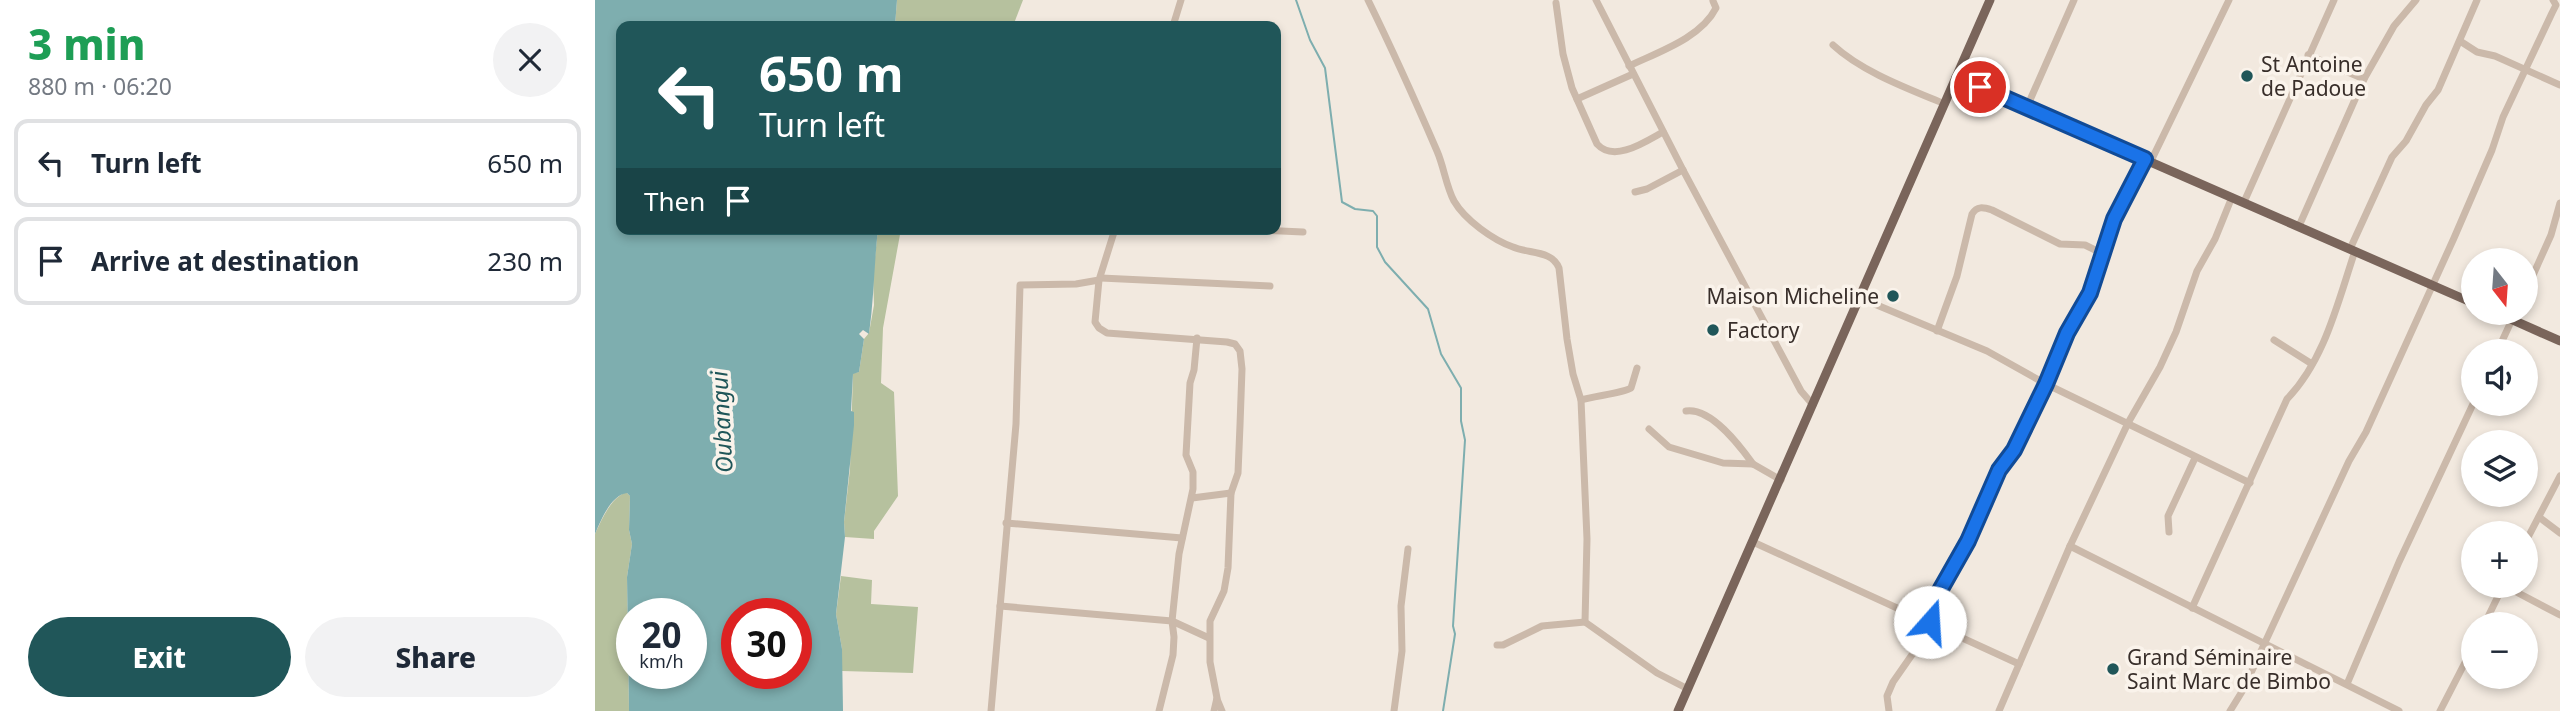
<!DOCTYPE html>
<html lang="en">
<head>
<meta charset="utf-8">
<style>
  body { margin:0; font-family:"Noto Sans",sans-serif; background:#f2f2f3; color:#1f2937; height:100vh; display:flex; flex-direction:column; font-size:26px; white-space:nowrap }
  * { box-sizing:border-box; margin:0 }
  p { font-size:23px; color:#747a83 }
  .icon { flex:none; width:38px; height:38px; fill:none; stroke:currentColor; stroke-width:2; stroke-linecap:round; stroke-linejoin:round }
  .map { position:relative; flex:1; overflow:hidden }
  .drawer { display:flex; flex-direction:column; background:#fff; width:595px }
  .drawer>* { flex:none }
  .guide { position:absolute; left:21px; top:21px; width:665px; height:214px; border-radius:14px; box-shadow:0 4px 10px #0003; background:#205659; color:#fff; overflow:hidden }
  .needle { width:46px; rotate:163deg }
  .tools { position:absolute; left:1866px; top:248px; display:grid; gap:14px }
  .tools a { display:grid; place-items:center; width:77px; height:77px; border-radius:50%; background:#fff; box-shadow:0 4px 10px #0003; font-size:35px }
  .speed { position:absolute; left:21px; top:598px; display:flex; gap:14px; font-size:35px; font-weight:700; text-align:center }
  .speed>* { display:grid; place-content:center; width:91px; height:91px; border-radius:50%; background:#fff; box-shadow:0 4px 10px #0003; line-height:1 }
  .speed small { font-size:18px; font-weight:400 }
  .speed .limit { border:10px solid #d22; background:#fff; color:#111 }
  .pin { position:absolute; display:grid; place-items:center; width:60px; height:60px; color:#fff; margin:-30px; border:4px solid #fff; border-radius:50%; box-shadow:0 2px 7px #0007 }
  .me { position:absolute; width:77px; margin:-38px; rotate:19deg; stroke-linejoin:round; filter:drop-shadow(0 0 5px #0008) }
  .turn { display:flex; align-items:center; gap:24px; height:147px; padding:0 28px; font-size:32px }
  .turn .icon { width:91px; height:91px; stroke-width:2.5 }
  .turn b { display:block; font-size:49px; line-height:60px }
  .then { display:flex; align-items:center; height:66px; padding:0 28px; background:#0003; gap:14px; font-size:26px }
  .round { display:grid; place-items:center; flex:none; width:74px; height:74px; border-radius:37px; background:#f2f2f3 }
  .summary { display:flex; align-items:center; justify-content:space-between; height:119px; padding:0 28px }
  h1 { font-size:42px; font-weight:800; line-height:52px; color:#1e9e55 }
  .action { display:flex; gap:14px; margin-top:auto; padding:14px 28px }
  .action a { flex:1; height:80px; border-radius:42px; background:#205659; color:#fff; font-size:28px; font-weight:800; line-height:80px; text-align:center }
  .action a+a { background:#f2f2f3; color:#1f2937 }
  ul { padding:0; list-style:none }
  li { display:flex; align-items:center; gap:21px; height:88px; margin:0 14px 10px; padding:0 14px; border:4px solid #e0e1e3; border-radius:14px }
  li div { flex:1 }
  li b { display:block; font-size:26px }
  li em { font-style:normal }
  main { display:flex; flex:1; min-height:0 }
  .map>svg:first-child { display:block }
</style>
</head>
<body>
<main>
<section class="drawer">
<div class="summary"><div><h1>3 min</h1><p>880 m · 06:20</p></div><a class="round"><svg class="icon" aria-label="close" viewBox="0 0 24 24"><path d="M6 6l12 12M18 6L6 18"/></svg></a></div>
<ul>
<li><svg class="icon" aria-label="left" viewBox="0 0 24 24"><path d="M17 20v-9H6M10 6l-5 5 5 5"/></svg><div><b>Turn left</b></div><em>650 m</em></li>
<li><svg class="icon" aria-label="arrive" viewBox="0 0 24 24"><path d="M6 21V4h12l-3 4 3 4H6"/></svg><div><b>Arrive at destination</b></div><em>230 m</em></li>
</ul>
<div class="action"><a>Exit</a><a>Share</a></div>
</section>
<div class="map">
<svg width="1965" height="711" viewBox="0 0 1965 711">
  <rect width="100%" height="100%" fill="#f2e9df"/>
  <!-- green -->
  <g fill="#b6c19e">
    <polygon points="302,0 428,0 418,26 300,26"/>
    <polygon points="283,229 306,229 288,328 286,383 299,392 303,496 279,531 279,539 250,537 249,522 255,469 258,373 264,372 269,339 274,333 279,305 278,276"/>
    <path d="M31,492l4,4 -1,34 3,14 -5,33 2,134h-34v-177c7,-15 15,-35 31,-42z"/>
    <polygon points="246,576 277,580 276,604 323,607 318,673 247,671 247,649 241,614"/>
  </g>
  <!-- water -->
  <path fill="#7eaeaf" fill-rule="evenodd" d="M0,0h302l-2,26h-274v203h257c-4,35 -4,70 -9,105l-6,-4 -4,4 5,5 -5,33 -6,2 -2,37 3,1v13l-10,97 1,15 -9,77 6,35 1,62h-214l-2,-134 5,-33 -3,-14 1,-34 -3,-3c-16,2 -26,27 -32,41zM37,614h59v60h-59zM201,614v60h-59v-60z"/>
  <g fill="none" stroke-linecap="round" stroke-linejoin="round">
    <!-- stream -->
    <polyline stroke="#7eaeaf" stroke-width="2" points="701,0 715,40 730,68 747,202 760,209 778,211 782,216 782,247 790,262 833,309 846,354 866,388 866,421 870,440 858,626 860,634 848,711"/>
    <!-- minor -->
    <g stroke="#cbb9aa" stroke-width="7">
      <path d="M773,0c24,49 47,100 69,151 7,16 9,35 17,50 11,19 39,39 59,46 16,7 39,3 46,21l8,71 6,35 8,26 6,139 -2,83 72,51 31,16"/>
      <polyline points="1001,0 1088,170 1206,391 1218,405"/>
      <path d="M961,3l7,51 9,34 25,56c17,19 48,-2 66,-12"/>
      <polyline points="578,26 586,0"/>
      <polyline points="1865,41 1882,52 1900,56 1965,85"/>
      <path d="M1238,45c29,27 76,44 112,59"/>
      <polyline points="1713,55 1769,79"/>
      <path d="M1034,66c29,-14 72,-28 87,-58l-3,-7"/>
      <polyline points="982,99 1038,74"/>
      <polyline points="1432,107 1479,0"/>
      <polyline points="1556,161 1634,0"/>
      <polyline points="1040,192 1052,189 1088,170"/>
      <polyline points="1649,202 1739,0"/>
      <polyline points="1704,226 1769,79 1799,26 1821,0"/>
      <polyline points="646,229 708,232"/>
      <polyline points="1755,249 1797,157 1811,141 1831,105 1843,90 1882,0"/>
      <polyline points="506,278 675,286"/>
      <polyline points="504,280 500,322 504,328 512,333 632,342 640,344 645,351 647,369 645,425 643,473 636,493 633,568 629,591 615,621 615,662 622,698 619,711"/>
      <polyline points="1930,293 1956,235 1965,203"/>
      <polyline points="1265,298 1392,351 1451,384 1655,483"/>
      <path d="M1342,331l20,-55 15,-62c5,-8 11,-7 20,-4l68,34 25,1 18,9"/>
      <polyline points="1679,340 1717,364"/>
      <polyline points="1902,352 1920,313"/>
      <path d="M986,400c13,-4 42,-7 50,-12l6,-20"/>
      <path d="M1091,411c25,-4 54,35 67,53"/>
      <polyline points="1054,429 1074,447 1128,463 1158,464 1186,480"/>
      <polyline points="597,498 636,493"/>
      <polyline points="1944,517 1965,533"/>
      <polyline points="411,523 587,538"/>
      <polyline points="1574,532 1573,516 1600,458"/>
      <polyline points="1158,542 1424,664"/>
      <polyline points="1930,543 1965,476"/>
      <polyline points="1475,546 1804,711"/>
      <polyline points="1910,586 1965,615"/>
      <polyline points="405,606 577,621 614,638"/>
      <path d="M1597,608l95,-209c38,-39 51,-98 68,-148"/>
      <polyline points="1889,625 1908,586"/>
      <polyline points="902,645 908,645 947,626 990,622"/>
      <polyline points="1752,684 1804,562 1878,404"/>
      <polyline points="622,699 627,711"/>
      <polyline points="396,711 421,424 425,285 481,284 504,280 520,229"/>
      <polyline points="564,711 578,655 579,637 577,621 584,554 598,489 598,472 591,455 595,383 599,370 602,338"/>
      <polyline points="799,711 807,651 806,606 813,549"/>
      <polyline points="1294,711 1292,696 1298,682 1321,649 1335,622 1343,595 1373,541 1404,470 1419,450 1451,384 1472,333 1495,293 1519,219 1550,159"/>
      <polyline points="1404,711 1475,546 1533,423 1565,367 1581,332 1602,271 1620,239 1637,197"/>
      <polyline points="1635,711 1648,690 1754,461 1771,432 1859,238 1897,150 1908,117 1957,13 1961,5 1958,0"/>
      <polyline points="1845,711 1878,647"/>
    </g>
    <!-- major -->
    <g stroke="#7a655b" stroke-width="9">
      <polyline points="1361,77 1878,303"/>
      <polyline points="1902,313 1965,341"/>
      <polyline points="1083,711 1395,0"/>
    </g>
  </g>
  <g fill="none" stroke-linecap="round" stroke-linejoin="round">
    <!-- route casing -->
    <g stroke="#114b97" stroke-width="18">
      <polyline id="route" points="1335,622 1343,594 1373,541 1404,470 1419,450 1451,384 1472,333 1495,293 1519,219 1550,159 1385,87"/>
    </g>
    <!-- route -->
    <use href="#route" stroke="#1a73e8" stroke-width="12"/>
  </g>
  <!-- markers -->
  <g fill="#205659" stroke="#faf3eb" stroke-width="2.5">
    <circle cx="1652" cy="76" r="7"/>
    <circle cx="1298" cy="296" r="7"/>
    <circle cx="1118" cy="330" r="7"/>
    <circle cx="1518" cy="669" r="7"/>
  </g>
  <g text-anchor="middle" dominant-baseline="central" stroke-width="7" stroke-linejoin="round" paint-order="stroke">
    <!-- poi labels -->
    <g font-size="21" fill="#382e2a" stroke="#faf3eb" text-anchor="start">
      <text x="1666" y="64">St Antoine<tspan x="1666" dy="24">de Padoue</tspan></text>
      <text x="1284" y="296" text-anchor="end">Maison Micheline</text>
      <text x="1132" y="330">Factory</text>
      <text x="1532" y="657">Grand Séminaire<tspan x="1532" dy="24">Saint Marc de Bimbo</tspan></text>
    </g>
    <!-- water labels -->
    <g font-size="23" font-style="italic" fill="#205659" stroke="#faf3eb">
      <text transform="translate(126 422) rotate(-93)">Oubangui</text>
    </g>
  </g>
</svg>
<div class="tools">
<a><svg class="needle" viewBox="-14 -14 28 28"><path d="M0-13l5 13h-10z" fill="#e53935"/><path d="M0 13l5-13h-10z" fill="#747a83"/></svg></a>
<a><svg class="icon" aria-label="sound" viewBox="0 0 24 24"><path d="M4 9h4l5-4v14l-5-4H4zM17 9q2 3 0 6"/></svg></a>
<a><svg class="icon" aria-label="layers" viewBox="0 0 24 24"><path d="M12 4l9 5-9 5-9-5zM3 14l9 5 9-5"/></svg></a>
<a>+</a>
<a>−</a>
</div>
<div class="speed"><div>20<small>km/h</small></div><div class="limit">30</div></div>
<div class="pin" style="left:1385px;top:87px;background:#d93025"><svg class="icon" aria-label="arrive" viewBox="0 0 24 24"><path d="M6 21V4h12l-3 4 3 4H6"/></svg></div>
<svg class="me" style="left:1335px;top:622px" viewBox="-20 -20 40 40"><circle r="19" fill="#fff"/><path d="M0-13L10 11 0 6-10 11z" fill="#1a73e8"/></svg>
<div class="guide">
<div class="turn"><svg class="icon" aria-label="left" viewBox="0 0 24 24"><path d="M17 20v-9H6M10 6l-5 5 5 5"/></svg><div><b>650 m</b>Turn left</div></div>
<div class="then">Then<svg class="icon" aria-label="arrive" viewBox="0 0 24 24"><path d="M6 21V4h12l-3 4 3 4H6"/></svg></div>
</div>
</div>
</main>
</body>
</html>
